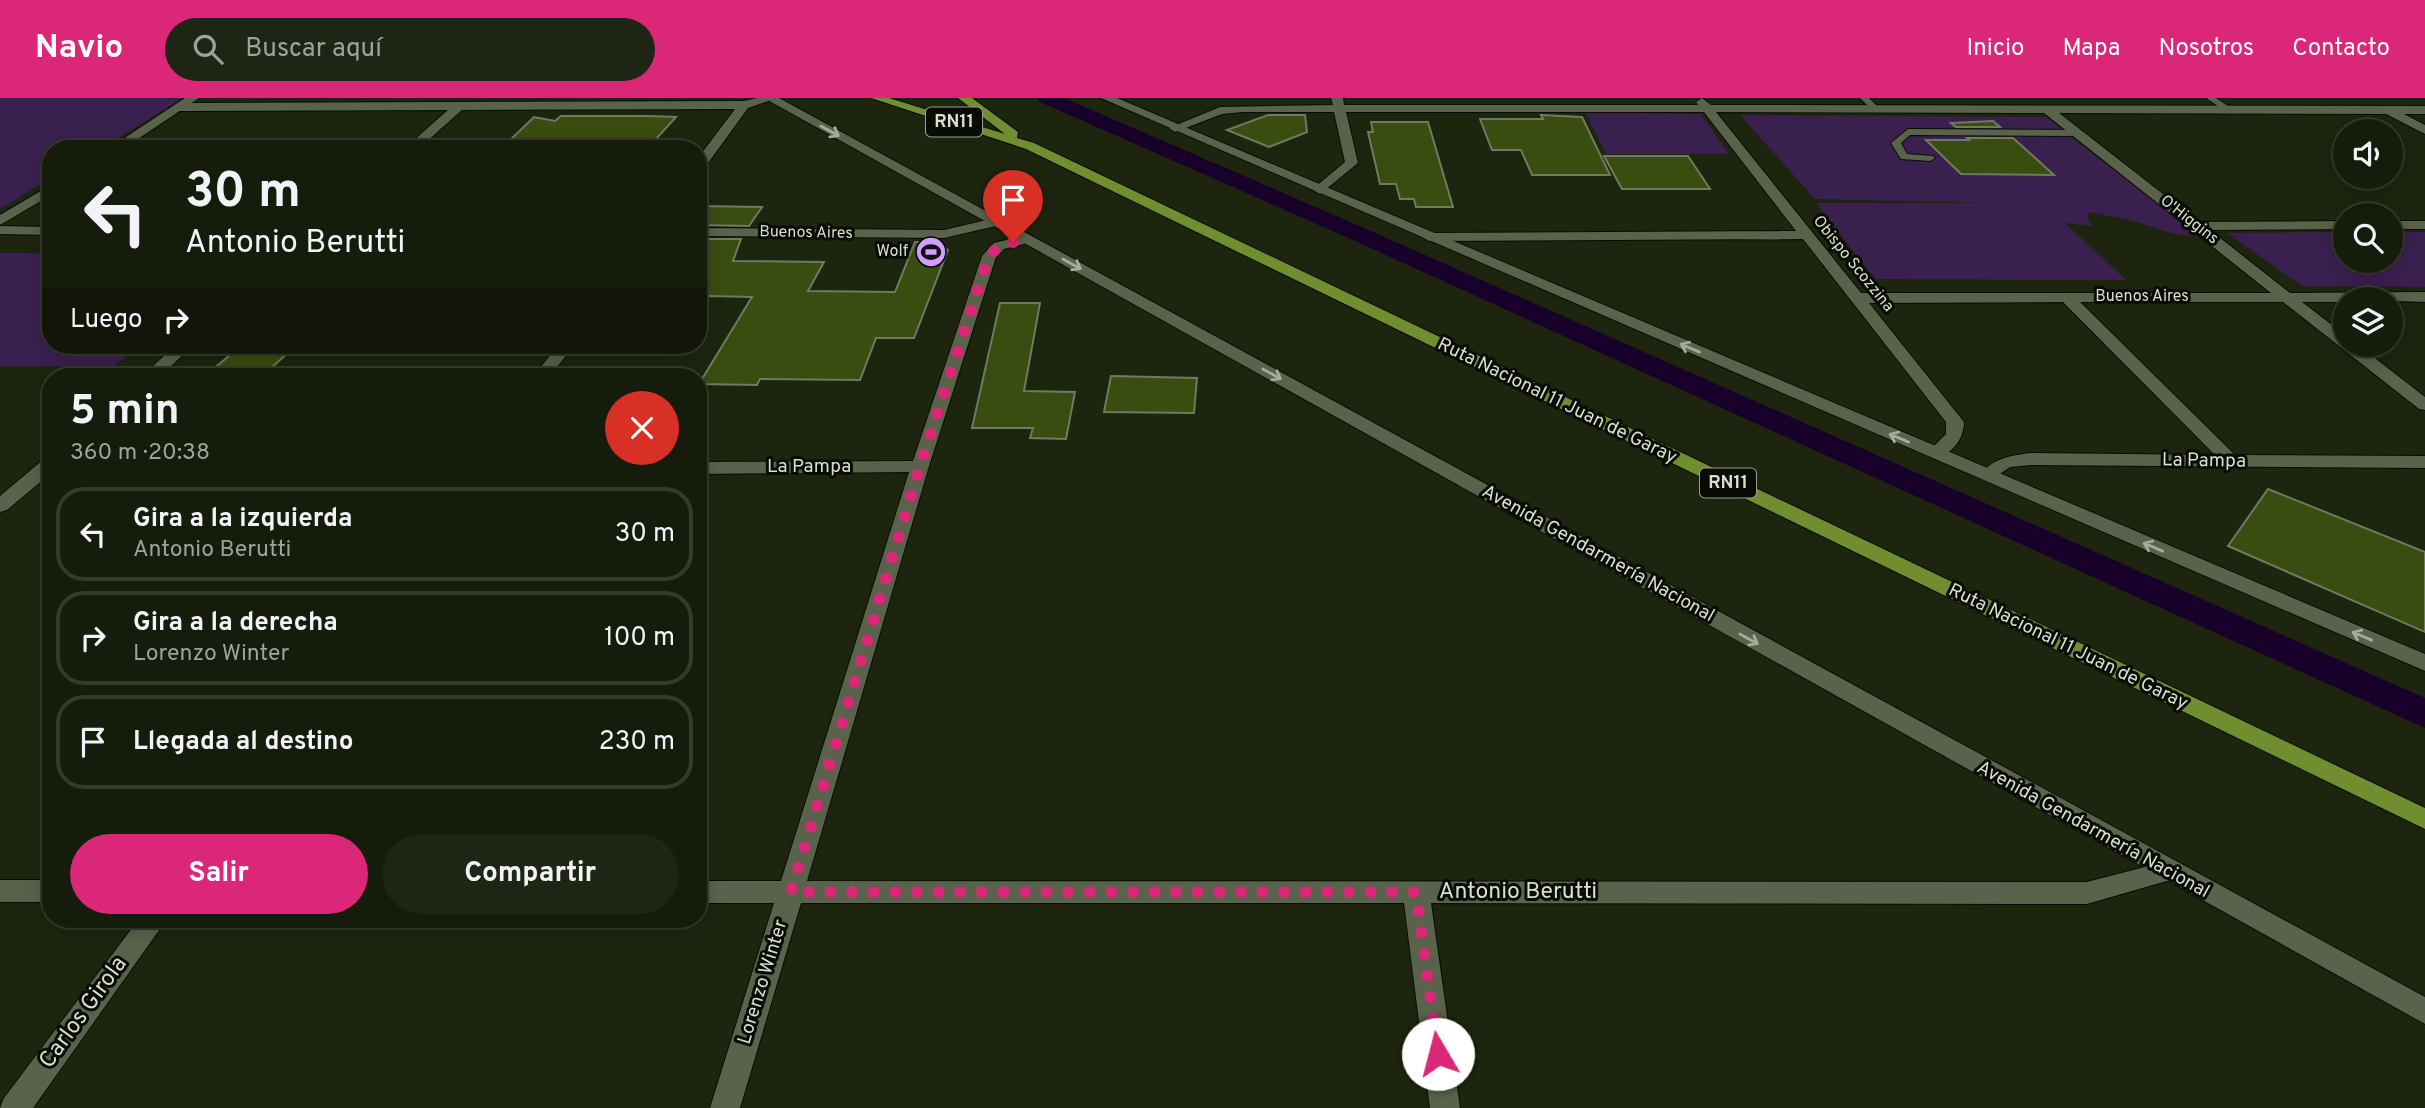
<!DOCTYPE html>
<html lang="es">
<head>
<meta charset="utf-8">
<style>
  body { margin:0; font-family:Overpass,sans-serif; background:#1f2514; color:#f1f3f6; height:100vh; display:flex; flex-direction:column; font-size:26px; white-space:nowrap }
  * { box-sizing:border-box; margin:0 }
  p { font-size:23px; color:#9ea19d }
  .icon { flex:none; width:38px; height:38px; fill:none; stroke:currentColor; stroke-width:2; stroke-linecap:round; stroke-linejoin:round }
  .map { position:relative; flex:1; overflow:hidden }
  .sheet { position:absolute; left:42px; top:270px; width:665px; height:560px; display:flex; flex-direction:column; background:#161c0b; border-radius:28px; box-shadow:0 4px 18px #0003,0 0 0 2px #353a2c }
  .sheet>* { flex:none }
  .top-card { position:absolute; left:42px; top:42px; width:665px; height:214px; border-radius:28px; box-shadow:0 4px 18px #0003,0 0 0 2px #353a2c; background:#161c0b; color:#f1f3f6; overflow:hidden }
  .buttons { position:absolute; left:2333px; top:21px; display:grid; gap:14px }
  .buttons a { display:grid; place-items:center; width:70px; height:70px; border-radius:50%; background:#161c0b; box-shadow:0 4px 18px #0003,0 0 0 2px #353a2c; font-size:35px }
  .pin { position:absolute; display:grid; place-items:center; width:60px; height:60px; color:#fff; margin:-72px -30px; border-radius:50% 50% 50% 0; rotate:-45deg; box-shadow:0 0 7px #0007 }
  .pin .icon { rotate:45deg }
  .me { position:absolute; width:77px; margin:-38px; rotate:352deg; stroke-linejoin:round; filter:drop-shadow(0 0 5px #0008) }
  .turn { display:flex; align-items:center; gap:24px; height:147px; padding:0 28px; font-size:32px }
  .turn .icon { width:91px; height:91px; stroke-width:2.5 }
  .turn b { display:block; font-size:49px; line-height:60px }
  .then { display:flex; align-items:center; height:66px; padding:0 28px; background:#0003; gap:14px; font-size:26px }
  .round { display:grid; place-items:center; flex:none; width:74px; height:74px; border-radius:37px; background:#1f2514 }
  .overview { display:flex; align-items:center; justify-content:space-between; height:119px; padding:0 28px }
  h1 { font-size:42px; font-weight:700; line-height:52px }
  .cta { display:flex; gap:14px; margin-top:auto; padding:14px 28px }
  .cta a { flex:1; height:80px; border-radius:42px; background:#db2777; color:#fff; font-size:28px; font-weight:700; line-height:80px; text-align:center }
  .cta a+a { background:#1f2514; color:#f1f3f6 }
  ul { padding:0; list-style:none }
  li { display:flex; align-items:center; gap:21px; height:94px; margin:0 14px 10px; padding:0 14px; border:4px solid #353a2c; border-radius:28px }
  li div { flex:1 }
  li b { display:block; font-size:26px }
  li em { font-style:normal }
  header { display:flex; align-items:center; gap:42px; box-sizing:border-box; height:98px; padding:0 35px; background:#db2777; color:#fff }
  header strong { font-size:33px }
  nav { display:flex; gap:38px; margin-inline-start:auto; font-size:24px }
  .search { width:490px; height:63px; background:#1f2514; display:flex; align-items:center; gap:18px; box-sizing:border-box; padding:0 24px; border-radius:38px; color:#9ea19d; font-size:26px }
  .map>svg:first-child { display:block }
</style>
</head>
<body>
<header>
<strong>Navio</strong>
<div class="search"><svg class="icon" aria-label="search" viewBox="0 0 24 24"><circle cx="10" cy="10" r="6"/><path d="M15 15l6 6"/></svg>Buscar aquí</div>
<nav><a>Inicio</a><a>Mapa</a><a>Nosotros</a><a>Contacto</a></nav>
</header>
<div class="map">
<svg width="2425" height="1010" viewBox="0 0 2425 1010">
  <rect width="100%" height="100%" fill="#1d250f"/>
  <!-- green -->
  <g fill="#3a204e">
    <polygon points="0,0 183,0 100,51 51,51 51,80 0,111"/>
    <polygon points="1585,14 1701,16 1729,56 1606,56"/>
    <path d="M1740,17l306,2 106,83 36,13 16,10 -7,12c-24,3 -42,-9 -64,-14 -14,-4 -30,-6 -44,-9l-2,6 6,8 -28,-3 61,57 -251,-1 -59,-76h177l-178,-4z"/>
    <polygon points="2345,134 2345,163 2390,163 2391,134 2425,134 2425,189 2302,188 2227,135"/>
    <polygon points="0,155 51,155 51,247 141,247 113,269 0,268"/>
  </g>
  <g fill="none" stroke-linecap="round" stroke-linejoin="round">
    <!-- canal -->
    <polygon fill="#19002a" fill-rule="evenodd" points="1037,0 1064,0 1371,133 2425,600 2425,630 1355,143 1040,4"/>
  </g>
  <!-- building -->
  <g fill="#3a4d10" stroke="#707a61" stroke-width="2">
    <polygon points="1268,17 1305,17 1307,34 1269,49 1227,32"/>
    <polygon points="1541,17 1582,19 1610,77 1532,77 1521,52 1492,52 1480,21 1543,21"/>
    <polygon points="561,18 648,18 676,19 647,51 501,51 534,19 555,23"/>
    <polygon points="1993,23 2000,29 1956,29 1951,25"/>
    <polygon points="1371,24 1428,24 1453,109 1416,109 1414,101 1400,101 1396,86 1380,86 1368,34 1373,34"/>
    <polygon points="1967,40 2013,40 2054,77 1961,76 1926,42 1969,42"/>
    <polygon points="1604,58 1688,58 1710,91 1622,91"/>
    <polygon points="698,108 762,109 749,128 698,127"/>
    <polygon points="698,141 741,141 733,163 824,164 808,193 895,194 915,144 935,145 948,152 914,240 876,240 860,282 760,281 757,287 699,286 752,199 708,198 698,213"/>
    <polygon points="1000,205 1040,205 1024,293 1075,294 1066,341 1030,340 1033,330 972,330"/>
    <polygon points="242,247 297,247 262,278 205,278"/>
    <polygon points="1111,278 1197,280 1194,315 1104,314"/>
    <polygon points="2268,391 2425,454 2425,534 2228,448"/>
  </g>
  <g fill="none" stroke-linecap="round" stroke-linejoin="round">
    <!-- service casing -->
    <g stroke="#070e00" stroke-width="2">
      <g id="service">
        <polygon points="1860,0 1869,0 1881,12 1874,14"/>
        <polygon points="2206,0 2216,0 2234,12 2227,14"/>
        <polygon points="1908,31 2077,32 2082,35 2077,38 1910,37 1901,45 1907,56 1933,58 1935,60 1930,63 1901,61 1891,45"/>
      </g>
    </g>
    <!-- minor casing -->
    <g stroke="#070e00" stroke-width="2">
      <g id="minor">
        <polygon points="757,0 777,0 748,10 703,72 698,73 698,60 735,11 462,12 418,51 404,51 448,12 180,13 174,9 180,5 744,3"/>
        <path d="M1331,0h12l1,7h354l-2,-3 6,-4 9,7 714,1v8h-21l21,11v9l-39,-20 -327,-1 140,109 146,-1v8l-135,1 80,63 135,-1v10l-80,-3v3h-43l43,33v10h13l67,52v13l-6,-1 -136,-107h-203l155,153 190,1v12l-394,-3 -21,2 -22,15 -9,-6c14,-18 30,-20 52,-23l184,2 -152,-153 -194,1 95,119c0,16 -11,32 -28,36l-9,-5 19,-19v-12l-143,-183 -374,2 -7,-4 7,-4 367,-2 -92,-119h-358l12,51 -38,31 -7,-4 2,-3 30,-25 -11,-50h-92l-20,2 -47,18 -6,-4 51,-21 113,-2zM1716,14l328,1 227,180h-410z"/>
        <polygon points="995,120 1000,121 1000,127 944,140 698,138 698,130 944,132"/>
        <rect x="2390" y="123" width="35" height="8"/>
        <polygon points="0,128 51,129 51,137 0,136"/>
        <polygon points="1026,137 1033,141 1031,144 1004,151 996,159 929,368 807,783 2087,784 2168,763 2177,766 2181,773 2177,780 2087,806 1431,805 1460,1010 1430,1010 1404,805 801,805 740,1010 710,1010 774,805 698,805 698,783 781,783 909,374 698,376 698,364 913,363 982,158 994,145"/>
        <polygon points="176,247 194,247 160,278 142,278"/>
        <polygon points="558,247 574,247 550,278 534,278"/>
        <polygon points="51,360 51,375 7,412 0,414 0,398 44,361"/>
        <rect x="0" y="782" width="51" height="22"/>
        <polygon points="139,821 167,821 33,1010 0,1010 4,1000"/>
      </g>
    </g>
    <!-- secondary casing -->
    <g stroke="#070e00" stroke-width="2">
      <g id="secondary">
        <polygon points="185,0 199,0 123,51 108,51"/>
        <polygon points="764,0 779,0 2425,899 2425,926"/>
        <polygon points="1101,0 1117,0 2425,556 2425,573"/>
        <polygon points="51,87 51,97 0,127 0,117"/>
      </g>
    </g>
    <!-- trunk casing -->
    <g stroke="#070e00" stroke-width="2">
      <polygon id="trunk" points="871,0 889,0 1005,36 958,0 972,0 1018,34 1017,40 1034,45 2425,710 2425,731 1026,51"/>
    </g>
    <!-- service -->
    <use href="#service" fill="#59624a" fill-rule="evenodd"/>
    <!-- minor -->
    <use href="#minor" fill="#59624a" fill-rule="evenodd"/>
    <!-- secondary -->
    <use href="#secondary" fill="#59624a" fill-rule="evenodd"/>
    <!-- trunk -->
    <use href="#trunk" fill="#708d2f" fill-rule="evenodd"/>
  </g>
  <!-- one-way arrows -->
  <defs><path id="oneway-shaft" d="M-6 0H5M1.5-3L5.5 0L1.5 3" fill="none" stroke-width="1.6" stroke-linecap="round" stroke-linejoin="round" transform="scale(1.75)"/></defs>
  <g stroke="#a5ac9a">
    <use href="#oneway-shaft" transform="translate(830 33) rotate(29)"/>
    <use href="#oneway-shaft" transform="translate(1072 166) rotate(29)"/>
    <use href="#oneway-shaft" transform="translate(1690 250) rotate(-157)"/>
    <use href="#oneway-shaft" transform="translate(1272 276) rotate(29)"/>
    <use href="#oneway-shaft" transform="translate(1899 340) rotate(-157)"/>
    <use href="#oneway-shaft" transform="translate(2153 449) rotate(-157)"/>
    <use href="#oneway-shaft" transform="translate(2362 538) rotate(-157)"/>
    <use href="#oneway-shaft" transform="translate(1749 541) rotate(29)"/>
  </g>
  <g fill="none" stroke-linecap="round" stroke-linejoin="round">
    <!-- route -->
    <polyline stroke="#db2777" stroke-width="12" stroke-dasharray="0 21.6" points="1013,144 999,148 989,158 920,368 791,794 1416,794 1438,956"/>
  </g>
  <!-- icons -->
  <defs>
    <g id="stadium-disc" transform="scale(1.575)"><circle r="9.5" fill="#d19dfe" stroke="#090c04"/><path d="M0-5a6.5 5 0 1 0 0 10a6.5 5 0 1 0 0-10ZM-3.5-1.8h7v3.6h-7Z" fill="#111"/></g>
  </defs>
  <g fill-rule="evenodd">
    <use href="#stadium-disc" x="931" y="154"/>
  </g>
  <g text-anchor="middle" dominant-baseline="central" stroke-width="6" stroke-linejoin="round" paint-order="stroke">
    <!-- far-street labels -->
    <g font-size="16" fill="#d8ded0" stroke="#090c04">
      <text transform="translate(2189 122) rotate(38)">O'Higgins</text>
      <text transform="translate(806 135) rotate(1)">Buenos Aires</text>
      <text transform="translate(1853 166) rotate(51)">Obispo Scozzina</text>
      <text x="2142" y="199">Buenos Aires</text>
    </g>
    <!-- far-poi labels -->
    <g font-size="16" fill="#d8ded0" stroke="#090c04" text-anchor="end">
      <text x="908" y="154">Wolf</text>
    </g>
    <!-- shield labels -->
    <g fill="#090c04" stroke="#9a9f93" stroke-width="2">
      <rect x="926" y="9.5" width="56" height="29" rx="5"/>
      <rect x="1700" y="370.5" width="56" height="29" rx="5"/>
    </g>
    <g font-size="18" font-weight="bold" fill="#d8ded0">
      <text x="954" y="24">RN11</text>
      <text x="1728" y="385">RN11</text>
    </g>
    <!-- street labels -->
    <g font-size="19" fill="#d8ded0" stroke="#090c04">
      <text transform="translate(1557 303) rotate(26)">Ruta Nacional 11 Juan de Garay</text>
      <text transform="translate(2204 363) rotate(1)">La Pampa</text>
      <text x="809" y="369">La Pampa</text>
      <text transform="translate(1598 456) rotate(29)">Avenida Gendarmería Nacional</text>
      <text transform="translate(2068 549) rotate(26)">Ruta Nacional 11 Juan de Garay</text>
      <text transform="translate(2093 732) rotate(29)">Avenida Gendarmería Nacional</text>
      <text transform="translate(763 884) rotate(-73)">Lorenzo Winter</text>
    </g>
    <!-- near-street labels -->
    <g font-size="23" fill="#d8ded0" stroke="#090c04">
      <text x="1518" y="794">Antonio Berutti</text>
      <text transform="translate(84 915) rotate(-54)">Carlos Girola</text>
    </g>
  </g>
</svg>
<div class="buttons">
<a><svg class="icon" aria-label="sound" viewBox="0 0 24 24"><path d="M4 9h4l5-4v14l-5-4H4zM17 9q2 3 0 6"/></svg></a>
<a><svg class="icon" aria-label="search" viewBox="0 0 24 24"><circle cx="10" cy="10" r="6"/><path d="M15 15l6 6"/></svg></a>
<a><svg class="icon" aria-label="layers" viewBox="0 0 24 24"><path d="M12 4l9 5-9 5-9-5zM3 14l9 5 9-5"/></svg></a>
</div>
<div class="pin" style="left:1013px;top:144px;background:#d93025"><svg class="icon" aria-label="arrive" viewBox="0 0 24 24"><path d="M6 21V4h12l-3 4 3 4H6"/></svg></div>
<svg class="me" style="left:1438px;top:956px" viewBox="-20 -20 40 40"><circle r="19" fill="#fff"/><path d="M0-13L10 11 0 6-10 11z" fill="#db2777"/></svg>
<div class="top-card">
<div class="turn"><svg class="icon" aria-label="left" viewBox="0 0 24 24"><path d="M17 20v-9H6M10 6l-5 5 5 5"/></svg><div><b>30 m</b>Antonio Berutti</div></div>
<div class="then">Luego<svg class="icon" aria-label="right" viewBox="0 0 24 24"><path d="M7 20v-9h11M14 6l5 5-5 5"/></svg></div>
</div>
<section class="sheet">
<div class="overview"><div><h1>5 min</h1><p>360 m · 20:38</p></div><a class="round" style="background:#d93025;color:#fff"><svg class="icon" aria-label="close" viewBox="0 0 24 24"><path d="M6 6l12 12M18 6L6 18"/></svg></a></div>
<ul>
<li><svg class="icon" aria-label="left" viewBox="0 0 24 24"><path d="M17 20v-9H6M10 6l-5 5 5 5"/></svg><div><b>Gira a la izquierda</b><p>Antonio Berutti</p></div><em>30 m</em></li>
<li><svg class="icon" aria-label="right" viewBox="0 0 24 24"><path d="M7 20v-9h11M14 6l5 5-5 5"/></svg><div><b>Gira a la derecha</b><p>Lorenzo Winter</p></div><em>100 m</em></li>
<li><svg class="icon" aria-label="arrive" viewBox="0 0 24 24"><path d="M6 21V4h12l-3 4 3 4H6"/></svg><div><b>Llegada al destino</b></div><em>230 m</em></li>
</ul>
<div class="cta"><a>Salir</a><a>Compartir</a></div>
</section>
</div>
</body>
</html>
